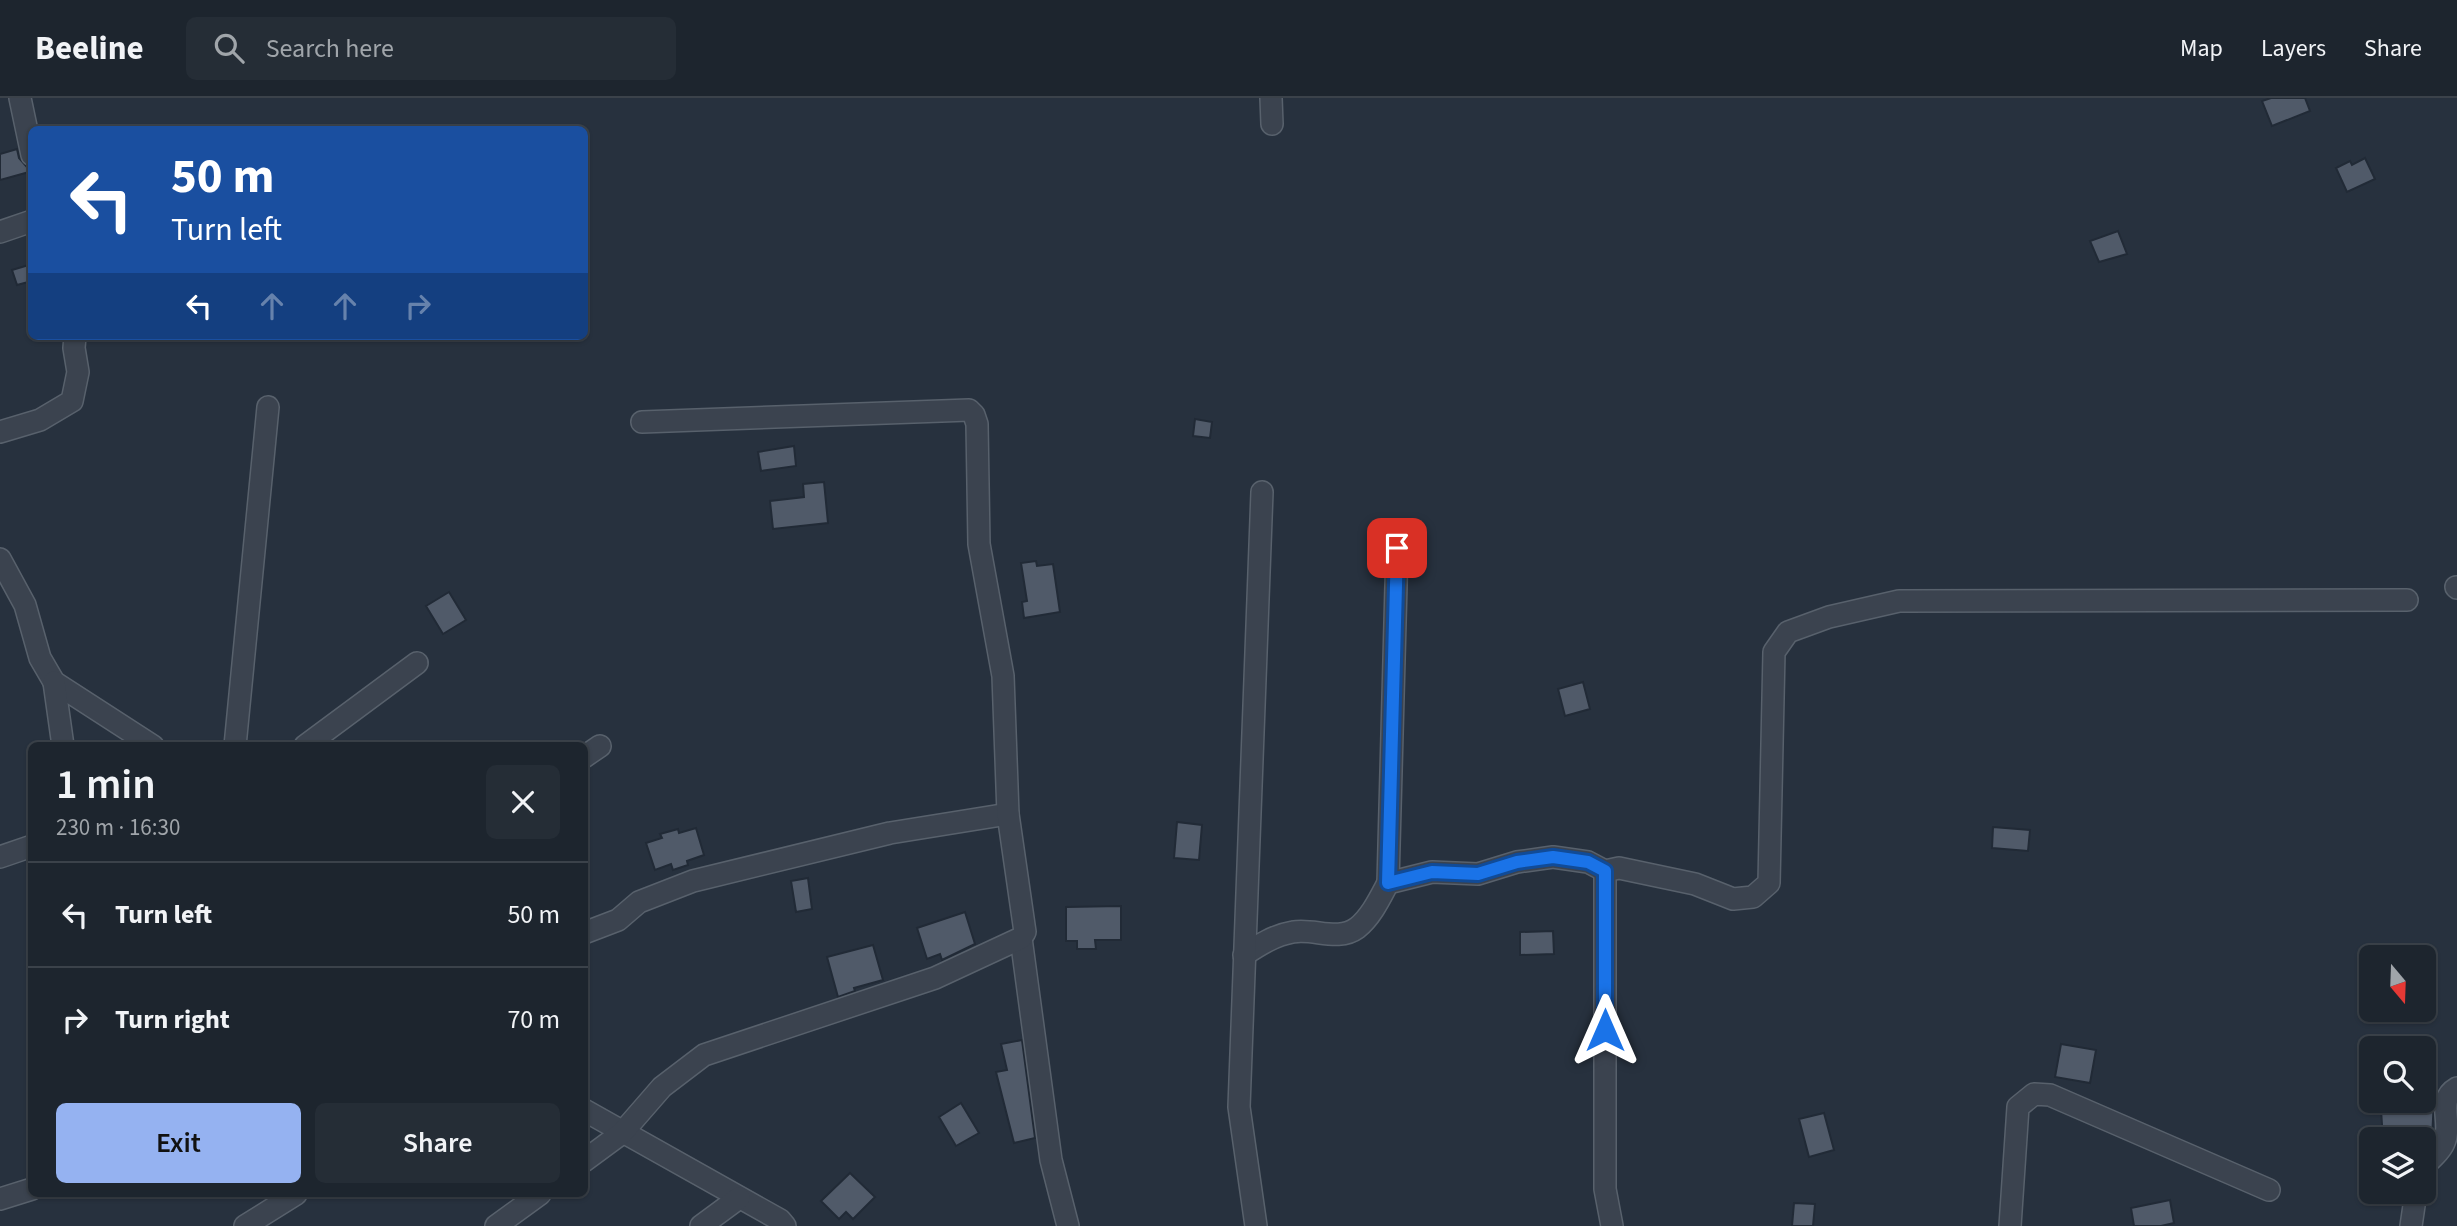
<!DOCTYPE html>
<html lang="en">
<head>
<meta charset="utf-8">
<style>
  body { margin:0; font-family:"Source Sans 3",sans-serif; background:#252d36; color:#f1f3f6; height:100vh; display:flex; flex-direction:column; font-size:26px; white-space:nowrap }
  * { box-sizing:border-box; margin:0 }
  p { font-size:23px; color:#a0a5aa }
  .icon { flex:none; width:38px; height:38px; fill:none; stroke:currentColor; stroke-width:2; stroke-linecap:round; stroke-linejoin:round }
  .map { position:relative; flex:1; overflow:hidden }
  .drawer { position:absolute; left:28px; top:644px; width:560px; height:455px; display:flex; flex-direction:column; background:#1d252e; border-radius:10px; box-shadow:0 2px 5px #0004,0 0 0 2px #3b424a }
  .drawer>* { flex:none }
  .guide { position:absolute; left:28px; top:28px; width:560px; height:214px; border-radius:10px; box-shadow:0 2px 5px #0004,0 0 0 2px #3b424a; background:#1a4fa0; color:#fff; overflow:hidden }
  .needle { width:46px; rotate:161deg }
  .tools { position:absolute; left:2359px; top:847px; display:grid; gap:14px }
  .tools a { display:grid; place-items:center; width:77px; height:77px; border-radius:10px; background:#1d252e; box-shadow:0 2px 5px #0004,0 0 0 2px #3b424a; font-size:35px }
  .pin { position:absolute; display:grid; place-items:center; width:60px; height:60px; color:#fff; margin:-30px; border-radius:14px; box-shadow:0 4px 10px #0006 }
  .me { position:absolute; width:77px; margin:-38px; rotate:0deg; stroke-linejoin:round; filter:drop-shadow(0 0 5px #0008) }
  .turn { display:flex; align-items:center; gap:24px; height:147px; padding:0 28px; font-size:32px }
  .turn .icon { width:91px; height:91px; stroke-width:2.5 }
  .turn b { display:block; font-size:49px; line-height:60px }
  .lanes { display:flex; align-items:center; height:66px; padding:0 28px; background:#0003; justify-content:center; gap:35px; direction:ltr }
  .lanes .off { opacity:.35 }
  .round { display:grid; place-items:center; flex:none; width:74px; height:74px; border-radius:10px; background:#252d36 }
  .headline { display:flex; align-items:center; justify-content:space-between; height:119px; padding:0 28px }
  h1 { font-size:42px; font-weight:600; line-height:52px }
  .primary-button { display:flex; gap:14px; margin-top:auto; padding:14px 28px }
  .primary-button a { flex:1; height:80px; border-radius:10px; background:#95b2f1; color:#111; font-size:28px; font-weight:600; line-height:80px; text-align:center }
  .primary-button a+a { background:#252d36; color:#f1f3f6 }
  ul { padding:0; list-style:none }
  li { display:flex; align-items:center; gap:21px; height:105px; padding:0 28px; border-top:2px solid #3b424a }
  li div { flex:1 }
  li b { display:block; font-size:26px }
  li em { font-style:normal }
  header { display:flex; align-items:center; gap:42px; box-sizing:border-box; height:98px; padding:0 35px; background:#1d252e; border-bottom:2px solid #3b424a }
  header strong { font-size:33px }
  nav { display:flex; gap:38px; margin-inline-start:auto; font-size:24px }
  .search { width:490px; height:63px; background:#252d36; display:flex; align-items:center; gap:18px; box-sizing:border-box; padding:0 24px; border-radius:10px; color:#a0a5aa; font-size:26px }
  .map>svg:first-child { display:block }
</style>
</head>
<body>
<header>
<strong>Beeline</strong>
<div class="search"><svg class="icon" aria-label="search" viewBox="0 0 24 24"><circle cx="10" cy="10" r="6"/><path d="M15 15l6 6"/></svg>Search here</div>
<nav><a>Map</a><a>Layers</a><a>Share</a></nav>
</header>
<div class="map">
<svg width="2457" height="1128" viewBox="0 0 2457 1128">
  <rect width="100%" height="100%" fill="#27313e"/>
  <!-- building -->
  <g fill="#505a69" stroke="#212a36" stroke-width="2">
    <polygon points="2271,0 2305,0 2310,13 2272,28 2262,3"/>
    <polygon points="17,51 19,60 27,69 29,74 0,82 0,56"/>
    <polygon points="2365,60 2375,81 2347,94 2336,70 2350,63 2352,67"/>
    <polygon points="2118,133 2127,156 2099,164 2090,143"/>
    <polygon points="32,166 32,183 17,187 12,172"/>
    <polygon points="1195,321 1212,324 1210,340 1193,338"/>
    <polygon points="794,348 796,368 761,373 758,354"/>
    <polygon points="824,384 828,425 773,431 770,403 804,399 803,386"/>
    <polygon points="1036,463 1037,468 1053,466 1060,514 1024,520 1022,504 1027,503 1021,465"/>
    <polygon points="449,494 466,522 443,536 426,508"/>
    <polygon points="1583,584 1590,611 1565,618 1558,591"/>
    <polygon points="1177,724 1202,727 1199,762 1174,760"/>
    <polygon points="1993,729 2030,732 2028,753 1992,750"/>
    <polygon points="696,730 704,757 687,763 688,767 673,772 671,766 655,772 646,745 662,740 660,736 678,731 679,735"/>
    <polygon points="808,780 812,811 796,814 791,783"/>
    <polygon points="1121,808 1121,842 1095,842 1096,851 1077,851 1077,843 1066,843 1066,809"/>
    <polygon points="965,814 975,846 942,862 940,856 927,861 917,830"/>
    <polygon points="1553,833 1554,856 1520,857 1520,834"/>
    <polygon points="873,847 883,882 854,890 855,893 838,899 827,859"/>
    <polygon points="1022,942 1035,1040 1014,1045 996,974 1007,972 1001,946"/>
    <polygon points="2061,946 2096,952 2090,985 2055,979"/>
    <polygon points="2424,1002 2434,1002 2432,1040 2383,1041 2381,1012 2408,1011 2407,1003"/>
    <polygon points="961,1005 979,1035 956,1048 939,1019"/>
    <polygon points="1824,1015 1834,1052 1809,1059 1799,1021"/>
    <polygon points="850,1075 875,1099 853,1121 846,1114 839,1121 821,1103"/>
    <polygon points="2170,1102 2174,1125 2161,1128 2134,1128 2131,1110"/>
    <polygon points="1794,1105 1815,1106 1813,1128 1792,1128"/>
  </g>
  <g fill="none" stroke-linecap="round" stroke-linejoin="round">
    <!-- minor casing -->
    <g stroke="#58616c" stroke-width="24">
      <g id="minor">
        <polyline points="20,0 32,57"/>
        <polyline points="1271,0 1272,26"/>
        <polyline points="0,134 32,123"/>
        <polyline points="0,334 40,322 72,303 78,274 74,250 75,238"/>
        <polyline points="0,461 25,507 40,560 54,584 153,648"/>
        <polyline points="2456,489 2457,490"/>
        <polyline points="54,584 63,648"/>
        <polyline points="235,648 268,309"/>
        <polyline points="305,648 417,565"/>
        <polyline points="584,659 600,648"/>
        <polyline points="0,759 32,748"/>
        <polyline points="1388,785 1397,450"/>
        <polyline points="584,835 618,822 639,804 693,783 890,735 1008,716"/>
        <polyline points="1021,840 1051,1062 1068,1128"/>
        <path d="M1244,857c15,-10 31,-20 49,-23 21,-4 45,10 64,-4 14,-11 23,-30 31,-45l44,-11 46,2 39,-12 36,-5 35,5 17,9"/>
        <polyline points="584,1012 780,1122 785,1128"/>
        <polyline points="584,1063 622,1035 662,989 704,957 935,880 1021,840 1025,834 1008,716 1003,578 979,446 977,326 974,317 969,312 642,324"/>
        <path d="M2424,1068c7,-7 18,-16 21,-26 7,-19 -9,-40 12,-52"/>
        <polyline points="0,1101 32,1091"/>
        <polyline points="245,1128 296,1096"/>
        <polyline points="496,1128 540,1096"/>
        <polyline points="701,1128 739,1100"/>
        <polyline points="1256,1128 1239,1009 1262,394"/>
        <polyline points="1612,1128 1605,1091 1605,773 1619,770 1695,786 1733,801 1753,799 1769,785 1774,554 1788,534 1829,519 1899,503 2407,502"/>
        <polyline points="2010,1128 2018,1009 2034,996 2050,997 2269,1092"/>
        <polyline points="2411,1128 2416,1094"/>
      </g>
    </g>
    <!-- minor -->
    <use href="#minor" stroke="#3b434f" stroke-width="21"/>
  </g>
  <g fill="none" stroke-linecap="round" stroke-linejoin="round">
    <!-- route casing -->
    <g stroke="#114b97" stroke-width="18">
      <polyline id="route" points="1397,450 1388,785 1432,774 1478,776 1517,764 1553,759 1588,764 1605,773 1605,932"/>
    </g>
    <!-- route -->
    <use href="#route" stroke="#1a73e8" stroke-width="12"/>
  </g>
</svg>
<div class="tools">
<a><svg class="needle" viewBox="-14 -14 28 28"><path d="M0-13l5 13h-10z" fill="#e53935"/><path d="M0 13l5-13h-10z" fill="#a0a5aa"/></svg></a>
<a><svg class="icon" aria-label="search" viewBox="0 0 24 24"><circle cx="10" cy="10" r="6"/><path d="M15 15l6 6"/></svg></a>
<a><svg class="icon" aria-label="layers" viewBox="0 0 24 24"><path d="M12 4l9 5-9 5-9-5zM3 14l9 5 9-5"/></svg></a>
</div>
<div class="pin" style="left:1397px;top:450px;background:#d93025"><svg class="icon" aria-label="arrive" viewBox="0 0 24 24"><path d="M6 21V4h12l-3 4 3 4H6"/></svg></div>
<svg class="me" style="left:1605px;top:932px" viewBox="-20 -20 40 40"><path d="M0-17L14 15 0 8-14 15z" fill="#1a73e8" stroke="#fff" stroke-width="4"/></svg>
<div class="guide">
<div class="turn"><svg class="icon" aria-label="left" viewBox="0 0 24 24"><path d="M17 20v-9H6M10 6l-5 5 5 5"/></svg><div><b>50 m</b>Turn left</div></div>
<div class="lanes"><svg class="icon" aria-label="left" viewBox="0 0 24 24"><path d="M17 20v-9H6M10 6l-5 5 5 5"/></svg><svg class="icon off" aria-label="ahead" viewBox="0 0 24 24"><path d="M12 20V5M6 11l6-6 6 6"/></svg><svg class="icon off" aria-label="ahead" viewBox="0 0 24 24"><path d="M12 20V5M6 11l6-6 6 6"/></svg><svg class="icon off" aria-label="right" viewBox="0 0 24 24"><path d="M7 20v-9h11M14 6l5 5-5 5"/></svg></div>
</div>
<section class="drawer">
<div class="headline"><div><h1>1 min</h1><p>230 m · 16:30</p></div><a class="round"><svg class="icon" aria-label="close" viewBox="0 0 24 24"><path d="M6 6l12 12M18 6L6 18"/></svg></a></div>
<ul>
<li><svg class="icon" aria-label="left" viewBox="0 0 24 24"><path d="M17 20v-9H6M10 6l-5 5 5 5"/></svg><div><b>Turn left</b></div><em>50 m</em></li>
<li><svg class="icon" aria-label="right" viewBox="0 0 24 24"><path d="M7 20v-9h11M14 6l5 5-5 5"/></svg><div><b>Turn right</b></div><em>70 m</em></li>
</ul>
<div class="primary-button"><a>Exit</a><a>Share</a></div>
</section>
</div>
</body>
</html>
